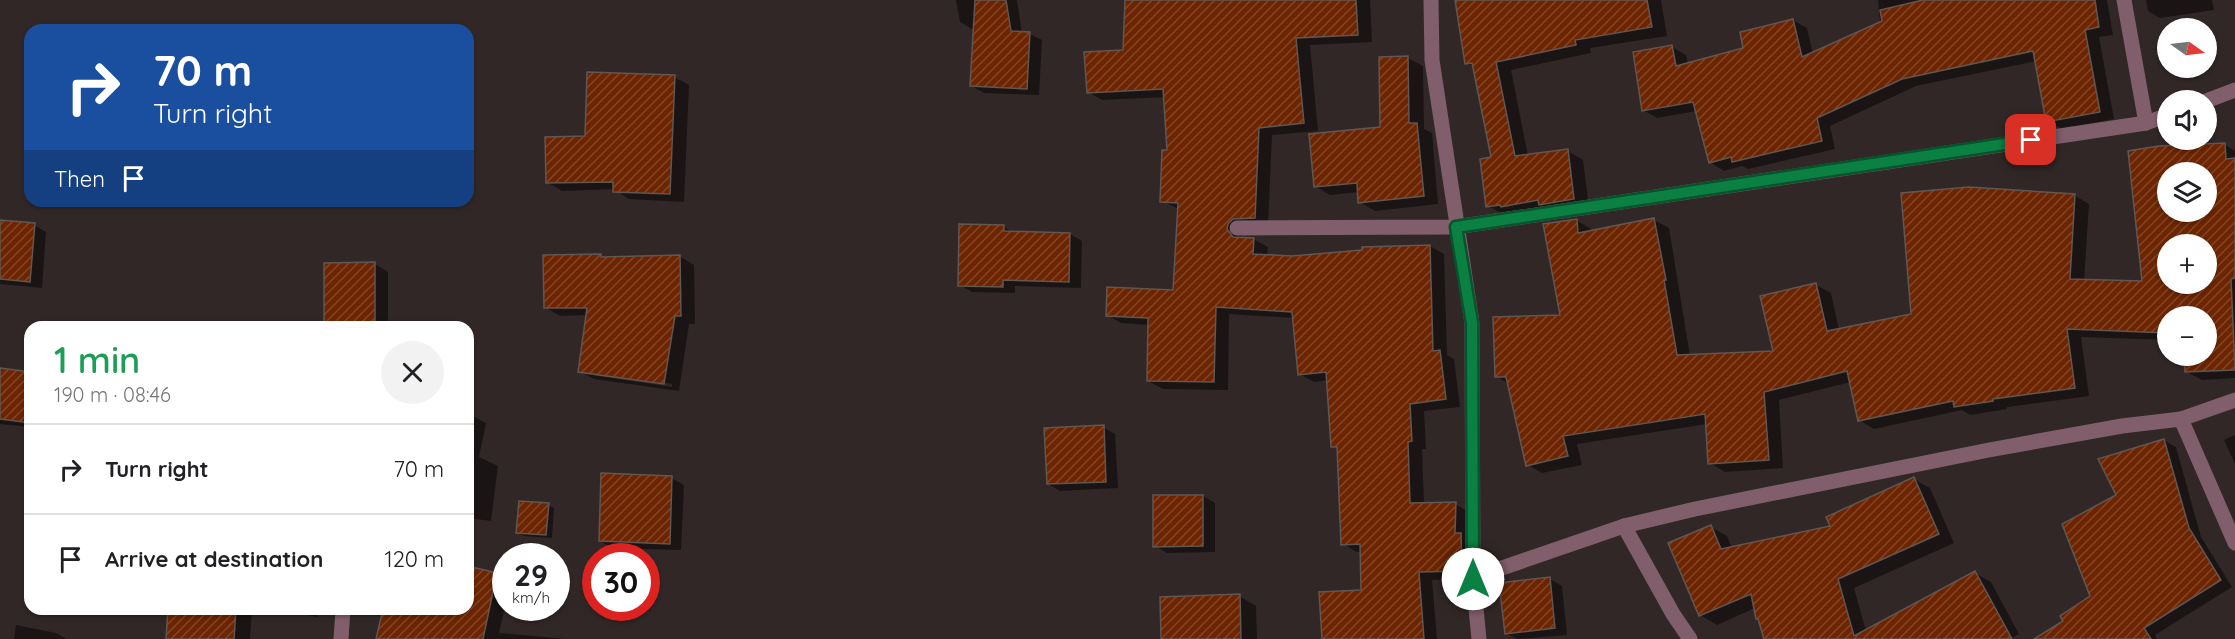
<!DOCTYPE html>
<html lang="en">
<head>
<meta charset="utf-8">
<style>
  body { margin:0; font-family:Quicksand,sans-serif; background:#f2f2f2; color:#202124; height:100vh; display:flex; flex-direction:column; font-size:22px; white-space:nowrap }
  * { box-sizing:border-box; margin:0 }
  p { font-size:20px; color:#757577 }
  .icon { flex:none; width:33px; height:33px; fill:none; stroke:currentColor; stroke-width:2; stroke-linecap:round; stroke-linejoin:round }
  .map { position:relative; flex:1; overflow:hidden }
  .sheet { position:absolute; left:24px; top:321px; width:450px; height:294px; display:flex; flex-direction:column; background:#fff; border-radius:18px; box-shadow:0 2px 4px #0004 }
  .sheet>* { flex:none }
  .guide { position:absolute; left:24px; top:24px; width:450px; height:183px; border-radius:18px; box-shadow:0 2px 4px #0004; background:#1a4fa0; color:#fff; overflow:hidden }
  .needle { width:39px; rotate:104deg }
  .fabs { position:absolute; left:2157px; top:18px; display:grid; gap:12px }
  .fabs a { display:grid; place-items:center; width:60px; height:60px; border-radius:50%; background:#fff; box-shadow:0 2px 4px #0004; font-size:30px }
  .speed { position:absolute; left:492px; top:543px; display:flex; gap:12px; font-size:30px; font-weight:700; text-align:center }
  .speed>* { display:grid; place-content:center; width:78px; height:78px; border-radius:50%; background:#fff; box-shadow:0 2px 4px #0004; line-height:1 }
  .speed small { font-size:15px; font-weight:400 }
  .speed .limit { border:9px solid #d22; background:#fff; color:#111 }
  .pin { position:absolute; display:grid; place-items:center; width:51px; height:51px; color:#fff; margin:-26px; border-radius:12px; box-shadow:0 3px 9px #0006 }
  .me { position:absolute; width:66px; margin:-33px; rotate:0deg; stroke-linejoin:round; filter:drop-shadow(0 0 4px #0008) }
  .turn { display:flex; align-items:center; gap:21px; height:126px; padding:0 30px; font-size:27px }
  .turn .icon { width:78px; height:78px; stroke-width:2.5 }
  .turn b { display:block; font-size:42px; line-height:51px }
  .then { display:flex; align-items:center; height:57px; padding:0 30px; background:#0003; gap:12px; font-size:22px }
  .round { display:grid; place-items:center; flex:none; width:63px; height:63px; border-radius:32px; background:#f2f2f2 }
  .head { display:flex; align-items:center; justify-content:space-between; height:102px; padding:0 30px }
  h1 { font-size:36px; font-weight:600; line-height:45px; color:#1e9e55 }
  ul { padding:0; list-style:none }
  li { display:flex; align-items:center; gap:18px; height:90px; padding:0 30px; border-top:2px solid #e0e0e0 }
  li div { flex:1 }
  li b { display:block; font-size:22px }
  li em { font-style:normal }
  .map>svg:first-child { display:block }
</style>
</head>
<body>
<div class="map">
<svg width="2235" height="639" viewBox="0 0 2235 639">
  <defs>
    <pattern id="building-hatch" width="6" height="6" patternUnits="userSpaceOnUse" patternTransform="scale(1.5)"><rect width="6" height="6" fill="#6c2500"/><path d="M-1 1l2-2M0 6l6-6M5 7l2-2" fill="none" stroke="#824526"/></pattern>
  </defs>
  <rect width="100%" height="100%" fill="#312727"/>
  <!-- shadow -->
  <g fill="#0007" fill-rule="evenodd">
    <polygon points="956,0 1017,0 1022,33 1030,34 1042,40 1039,95 984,93 972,86 975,29 972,29 960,22"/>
    <polygon points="1126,0 1370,0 1372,42 1310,45 1318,131 1272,135 1268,226 1242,232 1241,239 1253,239 1268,247 1267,256 1292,258 1364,251 1364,249 1430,246 1444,254 1447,355 1454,359 1460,407 1424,411 1426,449 1422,449 1424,504 1455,504 1469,512 1475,578 1432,580 1437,639 1323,639 1363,592 1362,552 1357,552 1343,544 1339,450 1332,446 1328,380 1314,382 1299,374 1294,318 1229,314 1228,390 1163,389 1148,381 1149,325 1121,323 1107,315 1174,292 1179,209 1162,201 1169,152 1165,97 1102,100 1088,92 1124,51"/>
    <polygon points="1457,0 1661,0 1667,36 1590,48 1591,53 1511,70 1528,156 1568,151 1583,160 1589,207 1503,214 1488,206 1493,159 1474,67 1467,63"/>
    <polygon points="1878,0 2107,0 2113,35 2099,37 2114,119 2062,129 2048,121 2036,61 1916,86 1830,126 1835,149 1748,169 1742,166 1724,171 1710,162 1697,111 1657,118 1643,110 1672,47 1686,55 1688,64 1745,49 1793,20 1807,28 1813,54 1880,23"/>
    <polygon points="2146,0 2212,0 2214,10 2160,18 2148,11"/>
    <polygon points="1408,58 1423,66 1424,129 1432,133 1438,204 1375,211 1360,202 1359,192 1330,195 1315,186 1381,129"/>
    <polygon points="674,77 689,85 684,202 629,199 614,189 562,191 547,182 586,138"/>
    <path d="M2225,145l10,6v227l-33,2 -15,-8 -1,-16h20v-40h-38v24l-87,-3 8,59 -82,11v2l-37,6 -8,-5 -88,19 -15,-9 -8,-38 -72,18 4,68 -58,4 -15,-9 -3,-39 -130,20 5,21 -40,8 -14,-8 -19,-81 -13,-8 66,-59 14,-97 15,9v3l63,-12 15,8 21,128 84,-3 42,-68 15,8 8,37 74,-15 161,-120 15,9 -5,77 60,1 15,-135zM2168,172h38v40h-38zM2168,244h38v40h-38z"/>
    <polygon points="0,222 34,225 46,232 42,288 0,284"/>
    <polygon points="1004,227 1014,233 1070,234 1082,241 1081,288 1015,286 1015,293 972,292 960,285"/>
    <path d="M601,256l4,2 74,-2 15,9 1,59h-6l-10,67 -85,-12 -15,-8 8,-56 -27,1 -15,-9zM593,372l79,12v3l-79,-12z"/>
    <polygon points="375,264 388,272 388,327 326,327"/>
    <polygon points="0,370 30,373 30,427 0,424"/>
    <polygon points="468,414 486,423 479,457 498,466 491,521 468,518"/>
    <polygon points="1103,427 1115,434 1118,488 1060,491 1048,484"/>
    <polygon points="2235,435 2235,464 2224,440"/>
    <polygon points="2164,440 2176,447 2201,537 2232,587 2155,635 2157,639 2037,639 2065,621 2092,596"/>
    <polygon points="671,478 684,485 681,550 612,548 600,541"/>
    <polygon points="1914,479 1930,488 1954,543 1854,588 1866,631 1975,573 1991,582 2019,634 2010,639 1765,639 1755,608 1717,625 1700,615 1711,527 1727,536 1732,548 1832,527"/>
    <polygon points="1203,496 1215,503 1215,552 1167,553 1155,546 1155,497"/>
    <polygon points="548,505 554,508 552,538 524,536 518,533"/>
    <polygon points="468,568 496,574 506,579 506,603 499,633 567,639 378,639 383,616 374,615 363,609 468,609"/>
    <polygon points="1550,579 1562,586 1567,635 1517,639 1506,633"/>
    <polygon points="1239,596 1256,606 1257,639 1163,639"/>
    <polygon points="170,609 252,609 250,639 168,639"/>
    <polygon points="279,609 318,609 317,617"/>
    <polygon points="16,625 56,633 66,639 14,639"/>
  </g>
  <!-- building -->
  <g fill="url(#building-hatch)" stroke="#605652" stroke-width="1.5" fill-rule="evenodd">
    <polygon points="975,0 1006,0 1011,31 1030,32 1027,89 970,86"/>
    <polygon points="1125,0 1356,0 1358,35 1296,38 1304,123 1259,128 1255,218 1233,219 1228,224 1227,229 1233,237 1254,238 1253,254 1292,256 1362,250 1362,247 1430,245 1433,351 1440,350 1446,399 1410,404 1412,441 1408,442 1410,503 1456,502 1455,533 1461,533 1462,571 1419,572 1424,639 1322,639 1319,592 1361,590 1360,544 1341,545 1337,447 1331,447 1326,372 1298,375 1292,312 1216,307 1214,382 1147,381 1148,318 1106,316 1107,287 1173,290 1178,203 1160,202 1162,150 1167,150 1163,89 1087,93 1084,52 1123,50"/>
    <polygon points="1455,0 1647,0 1652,27 1575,40 1576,45 1496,62 1515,156 1568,149 1574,199 1539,205 1538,200 1501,207 1500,205 1486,207 1480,159 1491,157 1472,63 1465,64"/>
    <polygon points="1923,0 2095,0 2099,27 2085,30 2100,112 2046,122 2033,51 1902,79 1817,118 1822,141 1732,162 1731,157 1709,163 1693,102 1642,111 1633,52 1672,45 1676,66 1743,48 1740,32 1793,19 1802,57 1882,21 1880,10"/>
    <polygon points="1408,56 1409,123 1417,123 1424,196 1358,203 1357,183 1314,187 1309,134 1380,127 1379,57"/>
    <polygon points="587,72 675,75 670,194 613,192 613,182 546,183 545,137 585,136"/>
    <path d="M2225,143l1,16 9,-1v120l-4,1 4,91 -50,2 -1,-16h22v-40h-38v17l-101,-4 8,59 -82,11v2l-39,6 -1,-6 -95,20 -11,-50 -83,21 5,68 -61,4 -3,-50 -142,22 5,20 -42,10 -20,-89h-11l-2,-60 67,-2 -17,-91 34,-5 1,14 76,-15 12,62h-2l13,75 96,-4 -13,-55 56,-13 11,48 84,-17 -10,-121 68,-6 106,7 -5,85 72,2 -14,-130 31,-5zM2168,172h38v40h-38zM2168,244h38v40h-38z"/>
    <polygon points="0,220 35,223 30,282 0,279"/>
    <polygon points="959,224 1004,225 1004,231 1070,233 1069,282 1003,280 1003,287 958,286"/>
    <polygon points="601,254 601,257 680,255 681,316 675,316 664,384 578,372 587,308 544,308 543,255"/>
    <polygon points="375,262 375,327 324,327 324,263"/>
    <polygon points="0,368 30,372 30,423 0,419"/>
    <polygon points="1104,425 1106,482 1047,484 1044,428"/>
    <polygon points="2164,439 2189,528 2221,580 2144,628 2151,639 2034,639 2063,621 2060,616 2090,596 2062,524 2116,495 2098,459"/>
    <polygon points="601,473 672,476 670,544 599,541"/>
    <polygon points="1914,477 1939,534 1838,579 1854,636 1975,571 2012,639 1764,639 1758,619 1756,619 1751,594 1699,616 1668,543 1711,525 1721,549 1830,526 1826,517"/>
    <polygon points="1153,495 1203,495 1203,546 1153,547"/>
    <polygon points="519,501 549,503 546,535 516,533"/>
    <polygon points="468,566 497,573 483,639 376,639 383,609 468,609"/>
    <polygon points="1550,577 1555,628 1505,634 1499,583"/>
    <polygon points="1240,594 1241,639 1161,639 1160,597"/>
    <polygon points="168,609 236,609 234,639 166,639"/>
  </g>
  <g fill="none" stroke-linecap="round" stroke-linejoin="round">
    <!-- minor -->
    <g stroke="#815e6b" stroke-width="15">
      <polyline points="1431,0 1432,60 1472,323 1473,578 1479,639"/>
      <polyline points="2124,0 2146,123"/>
      <polyline points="2206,101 2235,90"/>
      <polyline points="1237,228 1456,227 2146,123 2168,115"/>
      <polyline points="2181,419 2235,543"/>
      <polyline points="1624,526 1673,614 1690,639"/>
      <polyline points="1473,578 1624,526 1695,509 1989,450 2122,426 2181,419 2235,400"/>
      <polyline points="341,639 343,609"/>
    </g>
  </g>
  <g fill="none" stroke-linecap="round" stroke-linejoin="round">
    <!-- route casing -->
    <g stroke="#07532c" stroke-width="15">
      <polyline id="route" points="1473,579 1472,323 1456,227 2031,140"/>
    </g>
    <!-- route -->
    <use href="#route" stroke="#0b8043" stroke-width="10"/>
  </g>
</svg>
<div class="fabs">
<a><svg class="needle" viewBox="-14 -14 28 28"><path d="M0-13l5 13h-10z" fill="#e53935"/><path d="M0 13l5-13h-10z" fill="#757577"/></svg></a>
<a><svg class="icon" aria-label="sound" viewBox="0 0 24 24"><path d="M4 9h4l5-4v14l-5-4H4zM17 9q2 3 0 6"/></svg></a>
<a><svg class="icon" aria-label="layers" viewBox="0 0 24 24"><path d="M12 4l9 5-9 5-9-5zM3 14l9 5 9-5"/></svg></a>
<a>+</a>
<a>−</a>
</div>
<div class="speed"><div>29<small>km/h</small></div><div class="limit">30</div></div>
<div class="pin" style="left:2031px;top:140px;background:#d93025"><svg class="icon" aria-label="arrive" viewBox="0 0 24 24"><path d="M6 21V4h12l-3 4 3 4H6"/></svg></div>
<svg class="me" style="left:1473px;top:579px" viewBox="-20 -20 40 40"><circle r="19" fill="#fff"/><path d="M0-13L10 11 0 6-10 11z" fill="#0b8043"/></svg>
<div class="guide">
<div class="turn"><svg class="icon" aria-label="right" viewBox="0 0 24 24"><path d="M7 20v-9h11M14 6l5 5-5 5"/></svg><div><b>70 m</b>Turn right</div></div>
<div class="then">Then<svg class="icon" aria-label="arrive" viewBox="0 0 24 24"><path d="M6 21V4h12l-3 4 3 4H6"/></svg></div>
</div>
<section class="sheet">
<div class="head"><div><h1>1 min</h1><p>190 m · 08:46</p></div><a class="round"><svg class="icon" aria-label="close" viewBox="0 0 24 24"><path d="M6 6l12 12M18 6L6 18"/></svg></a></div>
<ul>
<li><svg class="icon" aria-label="right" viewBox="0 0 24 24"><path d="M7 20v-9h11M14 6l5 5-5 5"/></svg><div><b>Turn right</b></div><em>70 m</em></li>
<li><svg class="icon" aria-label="arrive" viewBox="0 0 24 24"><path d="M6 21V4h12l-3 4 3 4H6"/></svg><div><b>Arrive at destination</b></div><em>120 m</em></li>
</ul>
</section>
</div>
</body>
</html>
